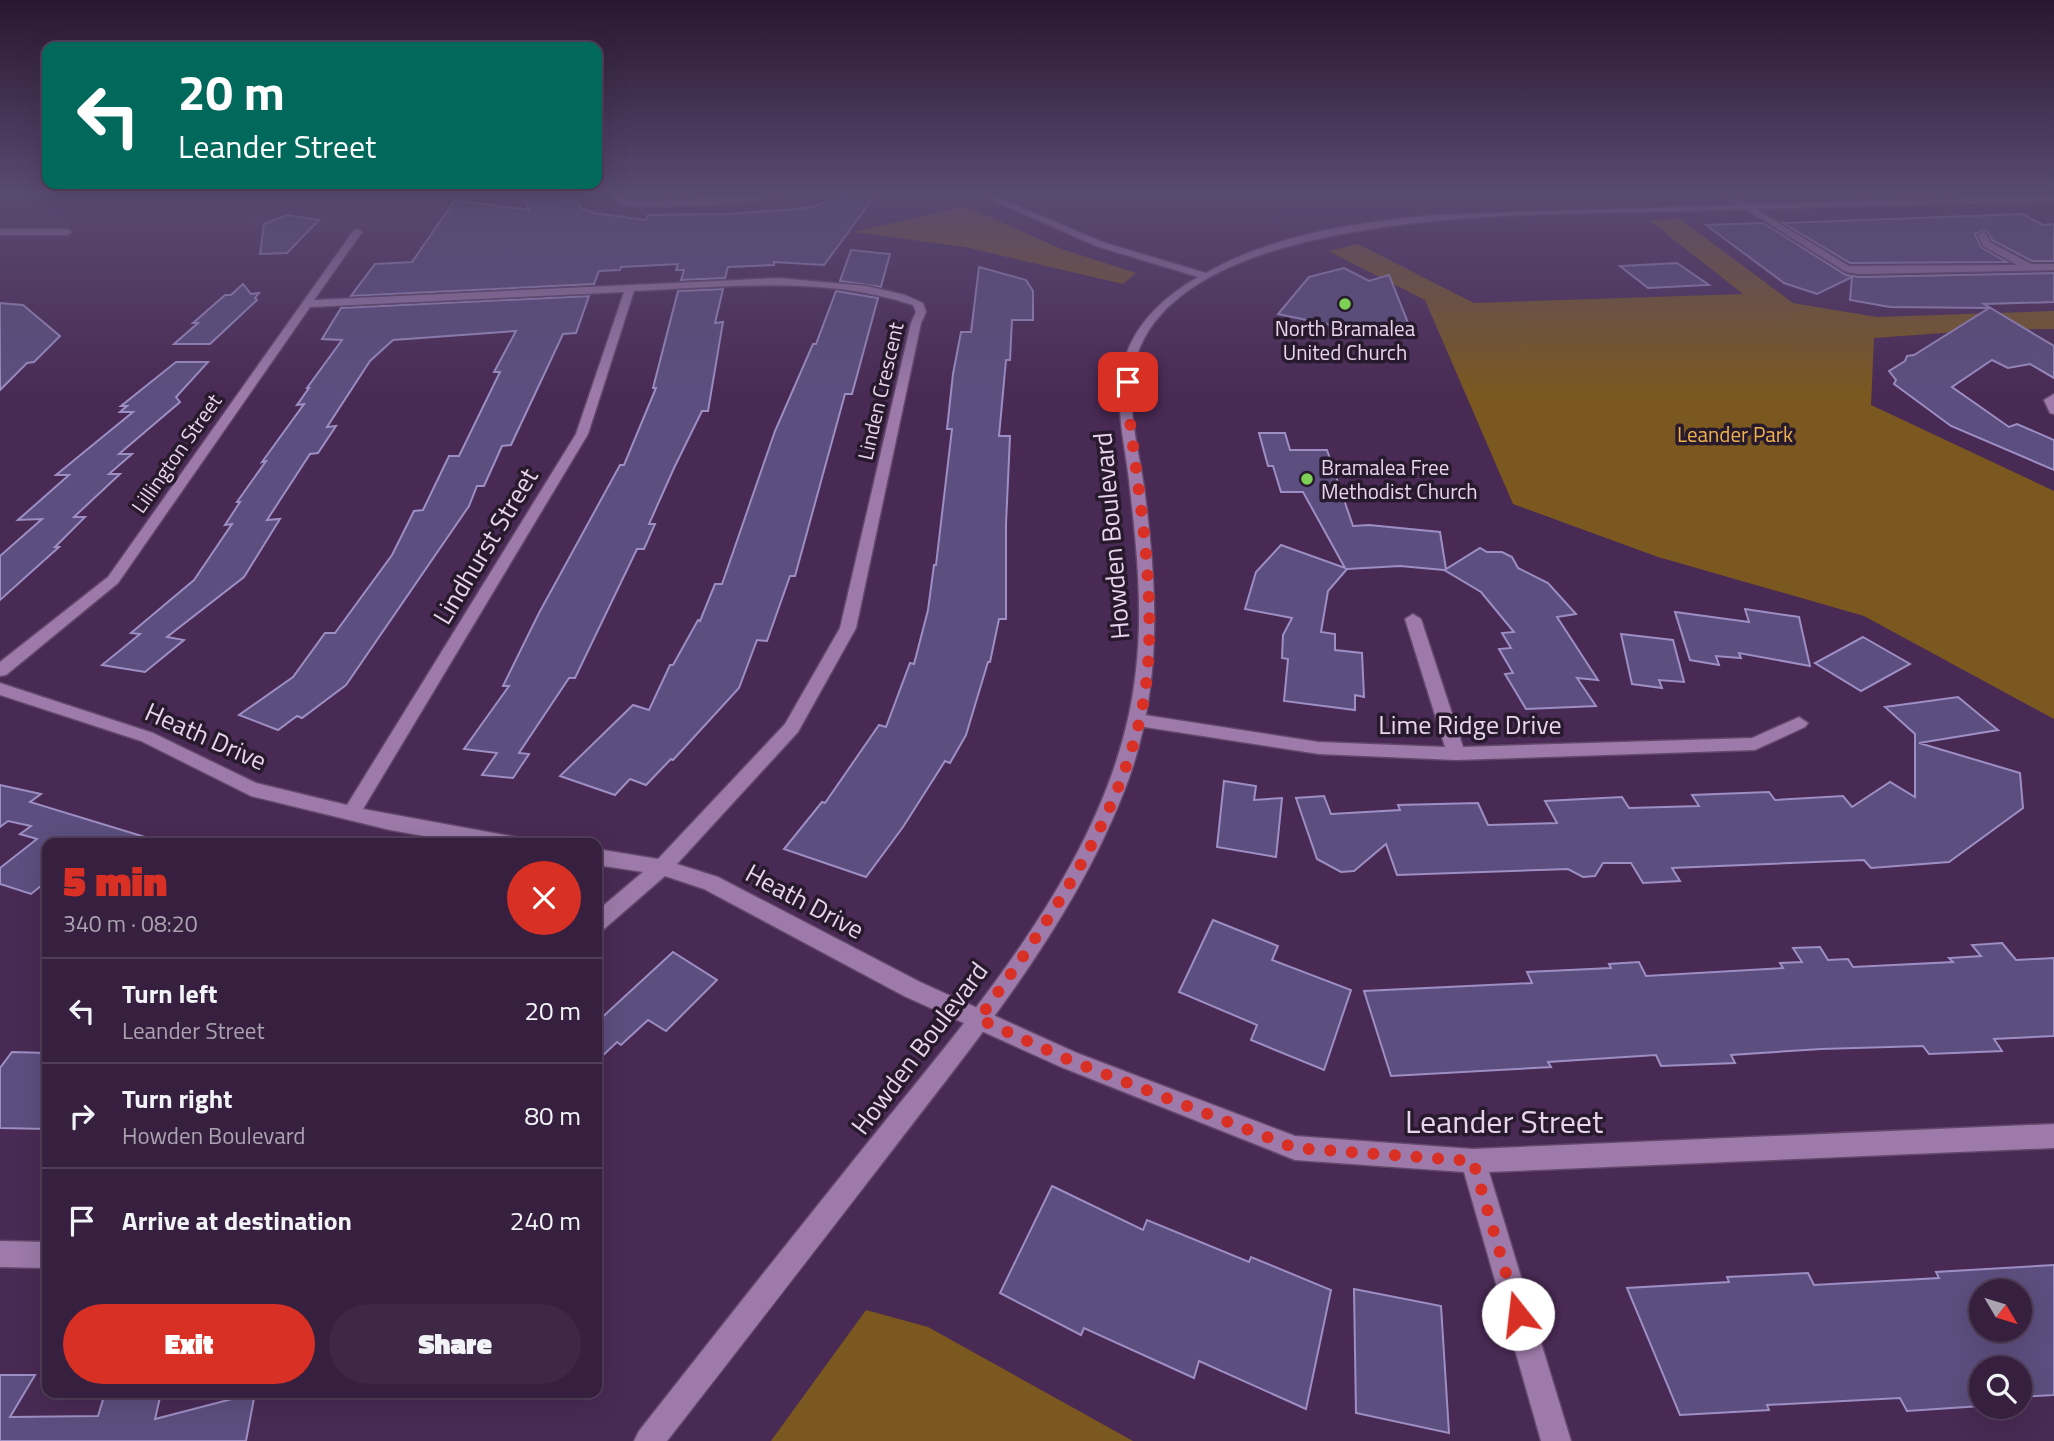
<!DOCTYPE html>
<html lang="en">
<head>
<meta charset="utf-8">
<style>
  body { margin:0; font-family:"Titillium Web",sans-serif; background:#3e2846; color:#f1f3f6; height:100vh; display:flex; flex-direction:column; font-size:26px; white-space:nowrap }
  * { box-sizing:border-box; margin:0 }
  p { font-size:23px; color:#aaa3b0 }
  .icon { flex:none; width:38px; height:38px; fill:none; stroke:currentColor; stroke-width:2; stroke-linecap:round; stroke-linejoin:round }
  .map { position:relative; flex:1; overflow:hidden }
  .side { position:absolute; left:42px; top:838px; width:560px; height:560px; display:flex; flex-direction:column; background:#37203f; border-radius:14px; box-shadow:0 7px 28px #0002,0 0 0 2px #513e59 }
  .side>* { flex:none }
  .banner { position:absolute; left:42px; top:42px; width:560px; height:147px; border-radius:14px; box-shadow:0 7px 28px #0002,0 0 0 2px #513e59; background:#00695c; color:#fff; overflow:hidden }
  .needle { width:46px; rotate:128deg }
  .buttons { position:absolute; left:1969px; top:1279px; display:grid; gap:14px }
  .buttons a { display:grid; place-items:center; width:63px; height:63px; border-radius:50%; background:#37203f; box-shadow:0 7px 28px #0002,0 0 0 2px #513e59; font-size:35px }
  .pin { position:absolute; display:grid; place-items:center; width:60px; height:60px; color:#fff; margin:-30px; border-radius:14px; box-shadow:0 4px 10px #0006 }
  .me { position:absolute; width:77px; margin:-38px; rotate:344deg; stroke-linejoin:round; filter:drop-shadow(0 0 5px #0008) }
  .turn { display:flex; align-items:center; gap:24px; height:147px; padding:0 21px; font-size:32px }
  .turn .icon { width:91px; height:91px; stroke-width:2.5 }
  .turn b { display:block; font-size:49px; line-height:60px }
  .round { display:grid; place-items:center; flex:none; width:74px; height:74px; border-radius:37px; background:#3e2846 }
  .headline { display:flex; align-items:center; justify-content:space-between; height:119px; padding:0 21px }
  h1 { font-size:42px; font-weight:800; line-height:52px; color:#d93025 }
  .action { display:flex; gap:14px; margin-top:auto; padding:14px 21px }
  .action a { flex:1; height:80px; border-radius:42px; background:#d93025; color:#fff; font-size:28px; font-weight:800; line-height:80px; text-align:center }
  .action a+a { background:#3e2846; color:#f1f3f6 }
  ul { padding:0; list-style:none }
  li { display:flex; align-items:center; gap:21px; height:105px; padding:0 21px; border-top:2px solid #513e59 }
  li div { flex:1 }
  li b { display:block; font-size:26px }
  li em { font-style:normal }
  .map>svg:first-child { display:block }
</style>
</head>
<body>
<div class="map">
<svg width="2054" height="1441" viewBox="0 0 2054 1441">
  <rect width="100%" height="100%" fill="#492a54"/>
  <!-- green -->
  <g fill="#7a5820">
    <polygon points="966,206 1059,248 1136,273 1123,284 965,247 854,232"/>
    <polygon points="1680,219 1793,303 1877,317 2054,311 2054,329 1998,329 1874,338 1871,405 2054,491 2054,719 1864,616 1658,557 1513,504 1425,300 1328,251 1358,244 1474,303 1743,294 1649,220"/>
    <polygon points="866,1310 928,1327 1133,1441 771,1441"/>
  </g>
  <!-- building -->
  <g fill="#5c4e7e" stroke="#9d8ec4" stroke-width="2" fill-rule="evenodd">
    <polygon points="522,193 574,193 581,208 593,213 646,220 648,215 726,214 797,209 815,206 847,193 877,193 824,265 774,262 774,265 728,267 725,278 681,280 684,270 676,270 678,264 621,267 620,270 599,271 594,284 351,296 375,264 412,262 455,200 529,210"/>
    <polygon points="2022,214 2043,225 2054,224 2054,261 2032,261 1992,240 1988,232 1984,230 1975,234 1981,247 2007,262 1850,263 1783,223"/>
    <polygon points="287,215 319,220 287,253 260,254 264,224"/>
    <polygon points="1763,223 1846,275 1859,277 2054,273 2054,302 1984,304 2054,346 2054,378 2030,364 2008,368 1992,360 1952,387 2009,427 2017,424 2054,440 2054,470 1951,426 1894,384 1896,380 1889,371 1905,361 1907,356 1914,355 1989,308 1890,307 1850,300 1852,277 1817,294 1784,283 1706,225"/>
    <polygon points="851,250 890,254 881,287 840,281"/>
    <polygon points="1677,263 1709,285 1648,288 1620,266"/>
    <polygon points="979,267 1026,280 1033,291 1033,320 1012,320 1010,360 1006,360 999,436 1010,436 1006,524 1006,619 999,619 990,662 988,662 966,735 950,763 945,761 903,827 866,877 784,849 822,802 825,803 879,725 886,727 910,663 914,664 928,610 934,565 936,565 952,429 947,429 953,374 961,332 971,332"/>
    <polygon points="1344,268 1369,281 1389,275 1412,333 1382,332 1384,336 1278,314 1309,277"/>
    <polygon points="243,284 251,294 259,293 255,298 257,300 210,344 174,344 198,323 193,323 225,295 231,295"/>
    <polygon points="723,289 715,323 723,322 708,411 702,411 674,468 649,524 655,524 644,549 637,549 575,678 569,678 519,753 529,754 513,778 482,775 497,753 464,749 509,686 503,686 539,613 620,465 624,465 656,388 653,388 678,291"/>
    <polygon points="836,291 878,298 852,394 845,394 795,576 790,576 767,641 757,640 739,688 673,760 671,759 646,785 630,779 615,795 560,776 633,705 649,710 670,665 673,665 698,620 700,621 715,584 722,584 775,431 813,344 816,344"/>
    <polygon points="589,296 576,333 563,334 511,445 502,446 484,486 477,486 469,506 346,685 302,718 297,716 278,730 239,715 293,677 325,633 335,633 392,555 414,511 423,510 449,456 459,456 500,372 494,372 516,331 393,340 370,361 327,427 336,426 318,453 310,454 267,520 280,519 244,577 167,637 184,640 145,672 102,665 140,634 131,633 194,580 232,524 225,525 240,502 237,502 266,461 262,462 304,404 297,405 309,388 307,388 342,340 322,339 341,308"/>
    <polygon points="0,303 23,305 60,336 34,362 27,363 0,390"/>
    <polygon points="176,362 208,362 176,397 180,402 119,454 132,454 109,474 120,474 74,517 85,517 55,547 59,547 0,600 0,556 42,519 18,520 69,475 56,475 133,412 120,412 127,406 121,406"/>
    <polygon points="1259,433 1285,433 1290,450 1327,450 1353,526 1369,525 1440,532 1446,569 1480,548 1487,552 1502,552 1512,557 1518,568 1548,583 1576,614 1557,617 1598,680 1577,678 1596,706 1526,709 1505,674 1513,673 1499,649 1511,648 1502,633 1514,632 1481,592 1444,570 1400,566 1347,569 1328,591 1321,632 1335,634 1335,650 1362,653 1364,697 1355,695 1355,710 1284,701 1288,659 1282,658 1283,635 1292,618 1245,609 1256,572 1281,545 1345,568 1303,492 1281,492 1273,466 1268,466"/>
    <polygon points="1745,609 1799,617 1810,666 1739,653 1741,658 1716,656 1719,665 1690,660 1675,612 1749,622"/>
    <polygon points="1621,634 1673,640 1684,682 1659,680 1662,688 1632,684"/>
    <polygon points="1863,637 1910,664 1861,691 1815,663"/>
    <polygon points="1958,697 1998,730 1919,743 2020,773 2023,808 1949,862 1871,868 1864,860 1672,868 1680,881 1643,883 1631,863 1603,863 1595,876 1583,877 1568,869 1397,875 1386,844 1354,871 1341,872 1317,859 1296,798 1324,796 1331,814 1400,810 1398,805 1478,803 1488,825 1557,823 1545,801 1622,797 1629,808 1699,806 1692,795 1769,792 1775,800 1843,796 1852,807 1890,782 1915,797 1915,734 1885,707"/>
    <polygon points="1224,781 1256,786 1254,800 1282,798 1276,857 1217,847"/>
    <polygon points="0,785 41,794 30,802 145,837 144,844 47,842 47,881 31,894 0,884 0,868 37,839 20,834 31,826 8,821 0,827"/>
    <polygon points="1213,920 1278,946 1272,960 1351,990 1324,1070 1251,1040 1257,1025 1179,992"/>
    <polygon points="2002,943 2016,960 2054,958 2054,1036 1994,1039 2002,1051 1929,1054 1923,1046 1821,1049 1731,1055 1735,1063 1661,1066 1656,1055 1548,1062 1551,1067 1391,1076 1364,991 1532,983 1527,972 1611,968 1609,964 1639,962 1646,976 1783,968 1780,963 1802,962 1793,948 1820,947 1828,960 1848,959 1853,967 1953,962 1949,958 1981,956 1972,945"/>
    <polygon points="673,952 717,980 666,1031 648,1020 621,1045 617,1042 597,1061 597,1022"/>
    <polygon points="12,1052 47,1053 47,1129 0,1128 0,1068"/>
    <polygon points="1052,1186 1143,1230 1147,1220 1249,1262 1251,1257 1331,1290 1306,1409 1199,1361 1194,1378 1084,1328 1081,1335 1000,1293"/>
    <path d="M2054,1265v130l-34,2v-29h-39v38l-74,5 -7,-13 -133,7 2,5 -89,5 -53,-127 102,-6 -2,-5 81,-4 6,12 125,-7 -3,-6zM1981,1292h39v38h-39z"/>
    <polygon points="1354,1289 1441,1306 1449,1433 1356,1413"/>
    <polygon points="0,1375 35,1375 10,1417 98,1416 105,1393 161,1393 155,1419 255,1393 246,1441 0,1441"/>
  </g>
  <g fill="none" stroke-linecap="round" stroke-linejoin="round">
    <!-- minor casing -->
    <g stroke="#63486b" stroke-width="3">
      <g id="minor">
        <path d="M610,193h9l8,7 16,1 145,-7c-14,9 -150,17 -166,10 -5,-2 -9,-7 -12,-11z"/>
        <polygon points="1147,193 1185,193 1181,196 1151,196"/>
        <polygon points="1720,193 1730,193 1849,266 2017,265 1983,246 1978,235 1983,232 1986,233 1990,242 2031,264 2054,264 2054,270 1859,274 1846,272"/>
        <polygon points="0,229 67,229 72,232 67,235 0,235"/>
        <path d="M357,229l5,3 -48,68 465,-22 88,8 38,9 18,8 3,9 -5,11 -65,305 -58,104 -121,132 41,13 202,105 157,71 218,83 178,13 581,-25v24l-565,24 82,269h-30l-77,-269 -169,-12 -234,-93 -157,-71 -200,-107 -39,-13 -61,53 -7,2v-20l46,-39 -46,-7v-16l61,10 127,-135 55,-96 71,-305 5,-11 -3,-7c-90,-30 -185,-18 -279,-14l-46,143 -225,375 153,28 7,2 3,5h-57l-79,-14 -139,-34 -110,-55 -141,-46v-12l153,50 103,50 91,22 229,-371 48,-142 -314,15 -192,276 -112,92 -6,1v-14l108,-85 246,-347z"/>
        <polygon points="2054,394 2054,414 2050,413 2044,400"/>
        <polygon points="1413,614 1421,619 1463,747 1752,738 1799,717 1808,723 1805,727 1755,750 1456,760 1319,754 1138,726 1129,720 1138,714 1319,742 1445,747 1405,619"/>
        <polygon points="0,1241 47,1242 47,1268 0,1267"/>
      </g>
    </g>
    <!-- tertiary casing -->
    <g stroke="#63486b" stroke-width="3">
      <path id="tertiary" d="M976,193h12l114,49 104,31c68,-39 152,-51 230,-58l618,-20v6c-122,3 -243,6 -365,10 -131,4 -500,-9 -552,144 -14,41 1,90 7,132 13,99 19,198 -16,294 -50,135 -144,250 -231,363 -76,99 -153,198 -230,297h-33l5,-10c72,-92 145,-184 218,-275 112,-140 260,-301 279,-486 7,-60 1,-121 -6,-181 -4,-43 -19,-92 -4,-134 12,-35 41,-60 72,-78l-102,-31z"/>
    </g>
    <!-- minor -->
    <use href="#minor" fill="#9d7aa9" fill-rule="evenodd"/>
    <!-- tertiary -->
    <use href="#tertiary" fill="#9d7aa9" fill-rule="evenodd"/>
  </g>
  <!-- sky -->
  <linearGradient id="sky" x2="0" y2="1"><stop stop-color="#28172e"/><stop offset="0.49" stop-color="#594a72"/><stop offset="1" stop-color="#594a72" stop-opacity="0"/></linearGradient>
  <rect width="2054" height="395" fill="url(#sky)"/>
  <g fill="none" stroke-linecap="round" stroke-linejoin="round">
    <!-- route -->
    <path stroke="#d93025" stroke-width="12" stroke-dasharray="0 21.6" d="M1128,382l-1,14c10,92 29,187 20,280 -13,126 -97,243 -168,343l90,41 226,88 178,13 45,153"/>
  </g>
  <!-- markers -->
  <g fill="#7cd154" stroke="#281a2d" stroke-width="2.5">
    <circle cx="1345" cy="304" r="7"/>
    <circle cx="1307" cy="479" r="7"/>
  </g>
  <g text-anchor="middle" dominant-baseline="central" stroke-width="7" stroke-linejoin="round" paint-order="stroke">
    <!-- far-poi labels -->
    <g font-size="21" fill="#e7d4ed" stroke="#281a2d">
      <text x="1345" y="328">North Bramalea<tspan x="1345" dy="24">United Church</tspan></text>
      <text x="1321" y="467" text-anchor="start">Bramalea Free<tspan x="1321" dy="24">Methodist Church</tspan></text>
    </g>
    <!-- far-street labels -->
    <g font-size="21" fill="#e7d4ed" stroke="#281a2d">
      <text transform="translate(880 391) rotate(-77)">Linden Crescent</text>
      <text transform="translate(176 453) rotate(-55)">Lillington Street</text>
    </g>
    <!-- far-park labels -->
    <g font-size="21" fill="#f0b24b" stroke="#281a2d">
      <text x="1735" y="434">Leander Park</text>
    </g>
    <!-- street labels -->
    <g font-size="26" fill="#e7d4ed" stroke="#281a2d">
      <text transform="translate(1111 536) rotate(-95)">Howden Boulevard</text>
      <text transform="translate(485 546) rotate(-59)">Lindhurst Street</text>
      <text x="1470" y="724">Lime Ridge Drive</text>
      <text transform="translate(206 736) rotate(24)">Heath Drive</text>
      <text transform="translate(805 901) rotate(28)">Heath Drive</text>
      <text transform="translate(919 1048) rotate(-53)">Howden Boulevard</text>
    </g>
    <!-- near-street labels -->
    <g font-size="32" fill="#e7d4ed" stroke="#281a2d">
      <text x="1504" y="1121">Leander Street</text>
    </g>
  </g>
</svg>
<div class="buttons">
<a><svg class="needle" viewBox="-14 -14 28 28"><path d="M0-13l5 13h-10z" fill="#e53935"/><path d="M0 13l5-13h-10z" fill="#aaa3b0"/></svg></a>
<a><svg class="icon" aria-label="search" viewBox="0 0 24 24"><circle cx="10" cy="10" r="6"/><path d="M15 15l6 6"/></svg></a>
</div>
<div class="pin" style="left:1128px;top:382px;background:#d93025"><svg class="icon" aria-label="arrive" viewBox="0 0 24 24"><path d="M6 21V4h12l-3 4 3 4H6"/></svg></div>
<svg class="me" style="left:1518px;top:1314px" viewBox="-20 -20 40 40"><circle r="19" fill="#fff"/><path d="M0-13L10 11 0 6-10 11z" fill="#d93025"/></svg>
<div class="banner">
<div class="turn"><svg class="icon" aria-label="left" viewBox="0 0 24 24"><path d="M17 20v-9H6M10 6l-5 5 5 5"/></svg><div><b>20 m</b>Leander Street</div></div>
</div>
<section class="side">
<div class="headline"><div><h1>5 min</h1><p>340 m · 08:20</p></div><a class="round" style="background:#d93025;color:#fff"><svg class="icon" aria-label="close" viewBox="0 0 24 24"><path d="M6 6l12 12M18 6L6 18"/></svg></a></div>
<ul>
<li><svg class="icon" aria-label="left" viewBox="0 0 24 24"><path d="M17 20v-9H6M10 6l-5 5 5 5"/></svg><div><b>Turn left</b><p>Leander Street</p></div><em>20 m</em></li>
<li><svg class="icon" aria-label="right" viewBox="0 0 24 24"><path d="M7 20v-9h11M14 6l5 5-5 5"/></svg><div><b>Turn right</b><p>Howden Boulevard</p></div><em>80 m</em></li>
<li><svg class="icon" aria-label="arrive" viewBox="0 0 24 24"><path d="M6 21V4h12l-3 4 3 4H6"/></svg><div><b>Arrive at destination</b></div><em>240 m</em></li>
</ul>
<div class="action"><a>Exit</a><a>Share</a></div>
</section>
</div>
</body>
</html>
